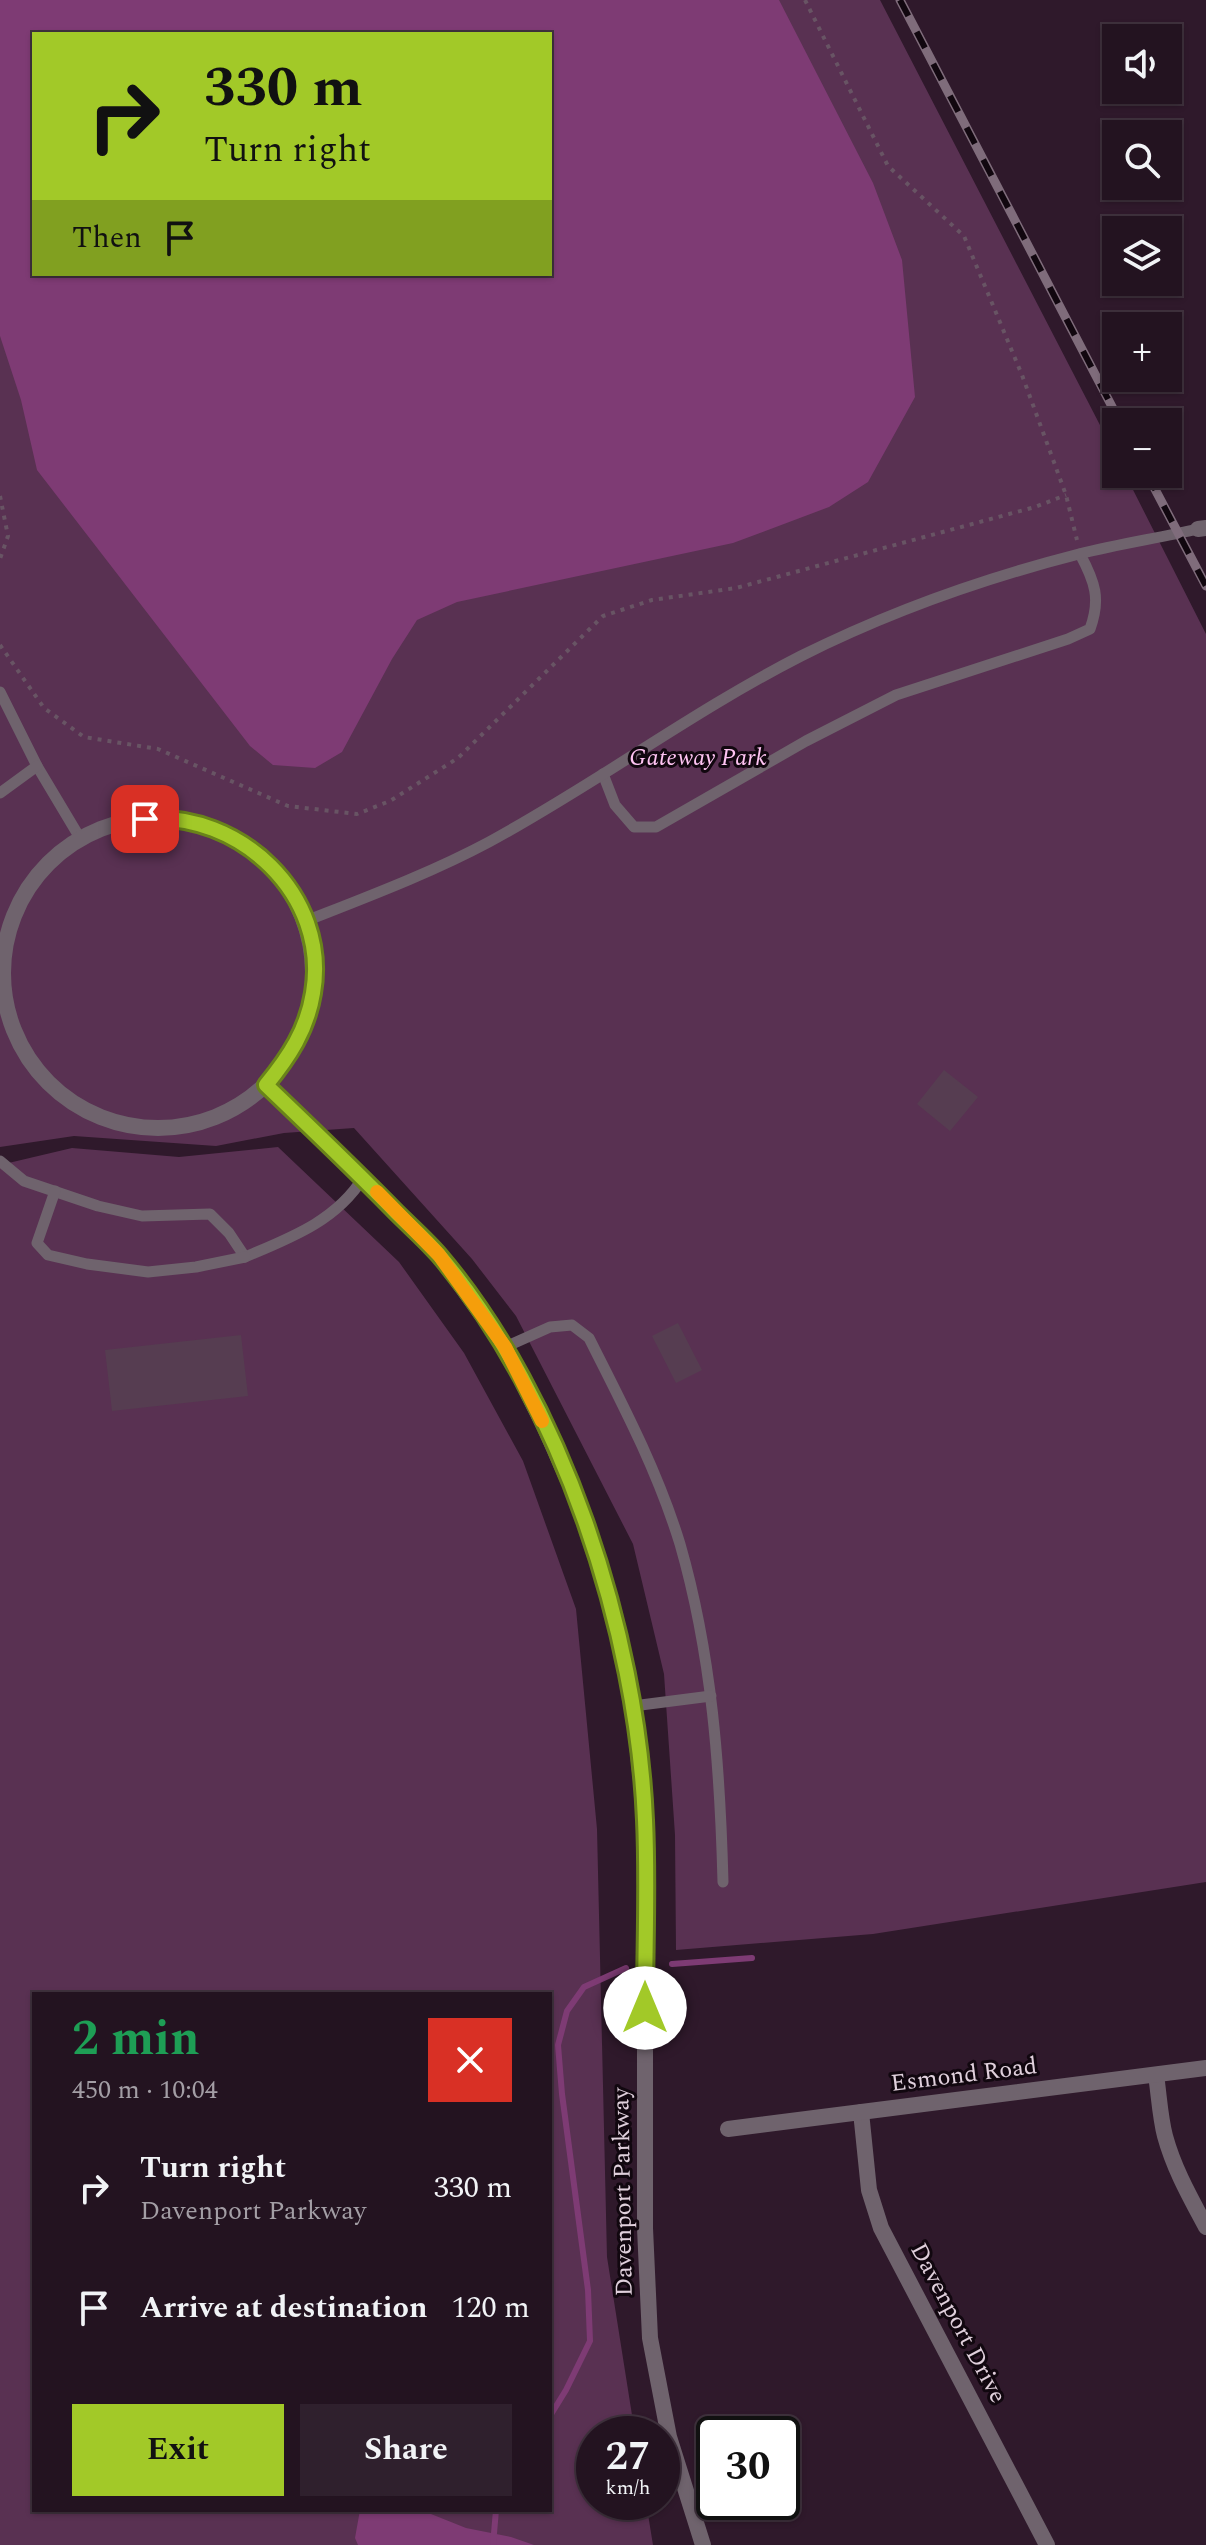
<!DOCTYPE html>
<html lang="en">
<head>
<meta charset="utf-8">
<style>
  body { margin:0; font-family:Spectral,serif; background:#2f202d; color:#f1f3f6; height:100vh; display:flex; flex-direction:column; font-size:30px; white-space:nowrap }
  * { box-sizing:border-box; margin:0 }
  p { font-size:26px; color:#a39ea5 }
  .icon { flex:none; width:44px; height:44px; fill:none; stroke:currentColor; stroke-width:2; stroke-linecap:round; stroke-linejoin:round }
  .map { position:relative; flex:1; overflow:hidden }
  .drawer { position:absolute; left:32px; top:1992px; width:520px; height:520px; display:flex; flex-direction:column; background:#231320; border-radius:0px; box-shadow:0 2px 6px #0004,0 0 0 2px #40323e }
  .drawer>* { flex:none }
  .banner { position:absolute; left:32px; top:32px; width:520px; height:244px; border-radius:0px; box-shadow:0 2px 6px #0004,0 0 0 2px #40323e; background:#a2c928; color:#111; overflow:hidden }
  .controls { position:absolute; left:1102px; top:24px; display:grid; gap:16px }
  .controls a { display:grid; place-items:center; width:80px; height:80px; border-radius:0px; background:#231320; box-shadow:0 2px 6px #0004,0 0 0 2px #40323e; font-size:40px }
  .speed { position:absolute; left:576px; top:2416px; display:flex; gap:16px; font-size:40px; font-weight:700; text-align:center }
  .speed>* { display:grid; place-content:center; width:104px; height:104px; border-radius:50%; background:#231320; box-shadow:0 2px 6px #0004,0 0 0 2px #40323e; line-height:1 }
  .speed small { font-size:20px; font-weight:400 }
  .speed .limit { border:4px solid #111; border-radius:12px; background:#fff; color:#111 }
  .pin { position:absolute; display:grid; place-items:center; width:68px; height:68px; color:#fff; margin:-34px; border-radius:16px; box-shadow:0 4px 12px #0006 }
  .me { position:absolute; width:88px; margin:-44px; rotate:0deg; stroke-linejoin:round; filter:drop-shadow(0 0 6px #0008) }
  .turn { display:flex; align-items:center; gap:28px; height:168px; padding:0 40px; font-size:36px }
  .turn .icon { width:104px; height:104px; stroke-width:2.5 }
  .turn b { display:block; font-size:56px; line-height:68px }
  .then { display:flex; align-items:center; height:76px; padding:0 40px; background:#0003; gap:16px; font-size:30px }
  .round { display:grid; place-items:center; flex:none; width:84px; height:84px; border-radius:0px; background:#2f202d }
  .headline { display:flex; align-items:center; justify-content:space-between; height:136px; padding:0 40px }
  h1 { font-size:48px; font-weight:700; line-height:60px; color:#1e9e55 }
  .button { display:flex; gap:16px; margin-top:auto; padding:16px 40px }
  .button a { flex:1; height:92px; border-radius:0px; background:#a2c928; color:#111; font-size:32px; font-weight:700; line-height:92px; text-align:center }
  .button a+a { background:#2f202d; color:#f1f3f6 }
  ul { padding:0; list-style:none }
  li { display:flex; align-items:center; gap:24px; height:120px; padding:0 40px }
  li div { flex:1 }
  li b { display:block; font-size:30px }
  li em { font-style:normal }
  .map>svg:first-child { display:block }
</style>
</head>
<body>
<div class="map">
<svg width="1206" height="2545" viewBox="0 0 1206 2545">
  <rect width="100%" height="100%" fill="#2f192b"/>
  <!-- green -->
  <g fill="#593152" fill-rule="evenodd">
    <path d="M0,0h880l236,456v18h9l81,160v1248l-333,52 -197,16 -1,-115 -11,-161 -31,-130 -117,-228 -44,-57 -118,-131 -70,5 -68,13 -142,-10 -74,11zM34,34h516v240h-516z"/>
    <path d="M278,1147l121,115 65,91 59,108 53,148 21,220 10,428 28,177h-41v68h52l7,43h-653v-1380l72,-17 107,9zM34,1994h516v516h-516z"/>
  </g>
  <!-- water -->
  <g fill="#7e3b74" fill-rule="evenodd">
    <path d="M0,0h779l94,183 29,77 13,137 -47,85 -39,25 -96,36 -276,59 -40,18 -25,39 -50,93 -27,16 -42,-3 -23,-19 -213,-276 -16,-70 -21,-64zM34,34h516v240h-516z"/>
    <polygon points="360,2510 421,2510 466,2528 511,2537 534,2545 358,2545 355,2538"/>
  </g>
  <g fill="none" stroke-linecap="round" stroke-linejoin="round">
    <!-- stream -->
    <g stroke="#7e3b74" stroke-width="6">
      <polyline points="672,1964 752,1958"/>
      <polyline points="550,2416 566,2390 590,2341 588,2290 562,2094 558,2045 567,2011 584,1987 626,1968"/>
      <polyline points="493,2545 496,2510"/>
    </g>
  </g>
  <!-- building -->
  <g fill="#563d51">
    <polygon points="944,1070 978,1097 950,1131 917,1104"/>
    <polygon points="678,1323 702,1370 676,1383 652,1336"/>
    <polygon points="241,1335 248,1396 112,1411 105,1350"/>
  </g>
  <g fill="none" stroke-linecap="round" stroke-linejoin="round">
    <!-- path -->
    <g stroke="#685464" stroke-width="4" stroke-dasharray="4 6" stroke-linecap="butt">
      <polyline points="805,0 888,166 964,236 1022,375 1066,495 1077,540"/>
      <polyline points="0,496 8,536 0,559"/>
      <polyline points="0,645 44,708 84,737 158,749 288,806 357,814 390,801 458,758 603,616 652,600 736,588 1035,507 1066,495"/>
    </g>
    <!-- service -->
    <g stroke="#6f636d" stroke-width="11">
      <polyline points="0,692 37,766 80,838"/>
      <path d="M603,774l12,31 19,22h22l150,-86 90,-46 172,-56 22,-10c11,-30 5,-47 -10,-75"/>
      <polyline points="0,793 37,766"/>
      <path d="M306,921c61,-24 125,-48 183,-79 107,-58 204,-131 312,-186 88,-44 184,-78 278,-102 39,-10 80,-16 119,-25"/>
      <path d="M0,1161l24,20 74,25 44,10 68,-2 19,19 16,24c45,-19 91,-36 118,-79"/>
      <polyline points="55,1191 37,1243 48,1255 87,1264 148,1272 196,1267 245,1257"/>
      <path d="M505,1347l45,-20 22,-2 17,13c34,67 69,134 91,206 32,111 40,224 43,338"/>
      <polyline points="633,1706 711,1696"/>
    </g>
    <!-- minor -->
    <g stroke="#6f636d" stroke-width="16">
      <polyline points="1198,529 1206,528"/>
      <circle cx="158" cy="973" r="155"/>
      <polyline points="266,1085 439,1255 505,1347 545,1428 587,1523 618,1628 633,1706 645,1819 645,2228 650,2338 669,2437 703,2545"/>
      <path d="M1156,2075c3,20 4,42 9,61 9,33 25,61 41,91"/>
      <polyline points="861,2112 869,2190 881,2228 1047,2545"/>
      <polyline points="728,2129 1206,2068"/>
    </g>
    <!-- rail casing -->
    <g stroke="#7f6c7b" stroke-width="9">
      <g id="rail">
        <polyline points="900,0 1120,422"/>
        <polyline points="1147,474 1206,586"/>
      </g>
    </g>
    <!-- rail -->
    <use href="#rail" stroke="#11070f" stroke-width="6" stroke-dasharray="18" stroke-linecap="butt"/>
  </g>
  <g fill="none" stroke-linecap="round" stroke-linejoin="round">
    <!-- route casing -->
    <g stroke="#69831a" stroke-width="20">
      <path id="route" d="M145,819c94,-8 185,76 168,174 -6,37 -24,64 -47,92 44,42 88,84 130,127 14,14 30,28 43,43 123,145 198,377 206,565 3,63 0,126 0,188"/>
    </g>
    <!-- route -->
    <use href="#route" stroke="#a2c928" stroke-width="14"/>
    <!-- slow -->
    <polyline stroke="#f59e0b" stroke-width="14" points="377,1192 439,1255 505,1347 542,1421"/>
  </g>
  <g text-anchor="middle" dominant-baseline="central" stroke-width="6" stroke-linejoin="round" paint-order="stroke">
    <!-- park labels -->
    <g font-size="24" font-style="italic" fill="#ffc4f3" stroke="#11070f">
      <text x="698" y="758">Gateway Park</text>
    </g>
    <!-- street labels -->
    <g font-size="24" fill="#e0d0dc" stroke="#11070f">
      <text transform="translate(964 2075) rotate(-7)">Esmond Road</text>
      <text transform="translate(623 2192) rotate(-91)">Davenport Parkway</text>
      <text transform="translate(958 2323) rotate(62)">Davenport Drive</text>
    </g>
  </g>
</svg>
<div class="controls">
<a><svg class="icon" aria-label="sound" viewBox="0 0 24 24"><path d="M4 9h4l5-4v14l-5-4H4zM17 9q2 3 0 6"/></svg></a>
<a><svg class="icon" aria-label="search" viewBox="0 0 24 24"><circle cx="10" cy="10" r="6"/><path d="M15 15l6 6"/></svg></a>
<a><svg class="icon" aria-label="layers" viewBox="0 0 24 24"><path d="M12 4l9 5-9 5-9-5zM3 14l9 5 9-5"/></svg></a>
<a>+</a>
<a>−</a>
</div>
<div class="speed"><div>27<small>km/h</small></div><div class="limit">30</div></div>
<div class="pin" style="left:145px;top:819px;background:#d93025"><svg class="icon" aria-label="arrive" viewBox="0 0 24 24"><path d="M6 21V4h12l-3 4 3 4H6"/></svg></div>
<svg class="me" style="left:645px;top:2008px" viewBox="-20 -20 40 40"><circle r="19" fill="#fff"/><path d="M0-13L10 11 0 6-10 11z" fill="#a2c928"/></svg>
<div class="banner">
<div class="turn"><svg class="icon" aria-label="right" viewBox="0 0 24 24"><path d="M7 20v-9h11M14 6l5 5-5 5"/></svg><div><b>330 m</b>Turn right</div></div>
<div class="then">Then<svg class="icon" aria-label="arrive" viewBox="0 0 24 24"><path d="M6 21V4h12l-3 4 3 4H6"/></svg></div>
</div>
<section class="drawer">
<div class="headline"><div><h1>2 min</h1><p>450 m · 10:04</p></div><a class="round" style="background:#d93025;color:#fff"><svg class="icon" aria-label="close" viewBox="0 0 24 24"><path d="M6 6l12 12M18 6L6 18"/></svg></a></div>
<ul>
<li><svg class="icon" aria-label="right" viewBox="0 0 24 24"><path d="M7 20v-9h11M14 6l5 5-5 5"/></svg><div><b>Turn right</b><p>Davenport Parkway</p></div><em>330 m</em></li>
<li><svg class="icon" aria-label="arrive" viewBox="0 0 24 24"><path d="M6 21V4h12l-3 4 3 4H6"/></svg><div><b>Arrive at destination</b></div><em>120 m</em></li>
</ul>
<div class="button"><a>Exit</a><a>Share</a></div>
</section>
</div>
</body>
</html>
